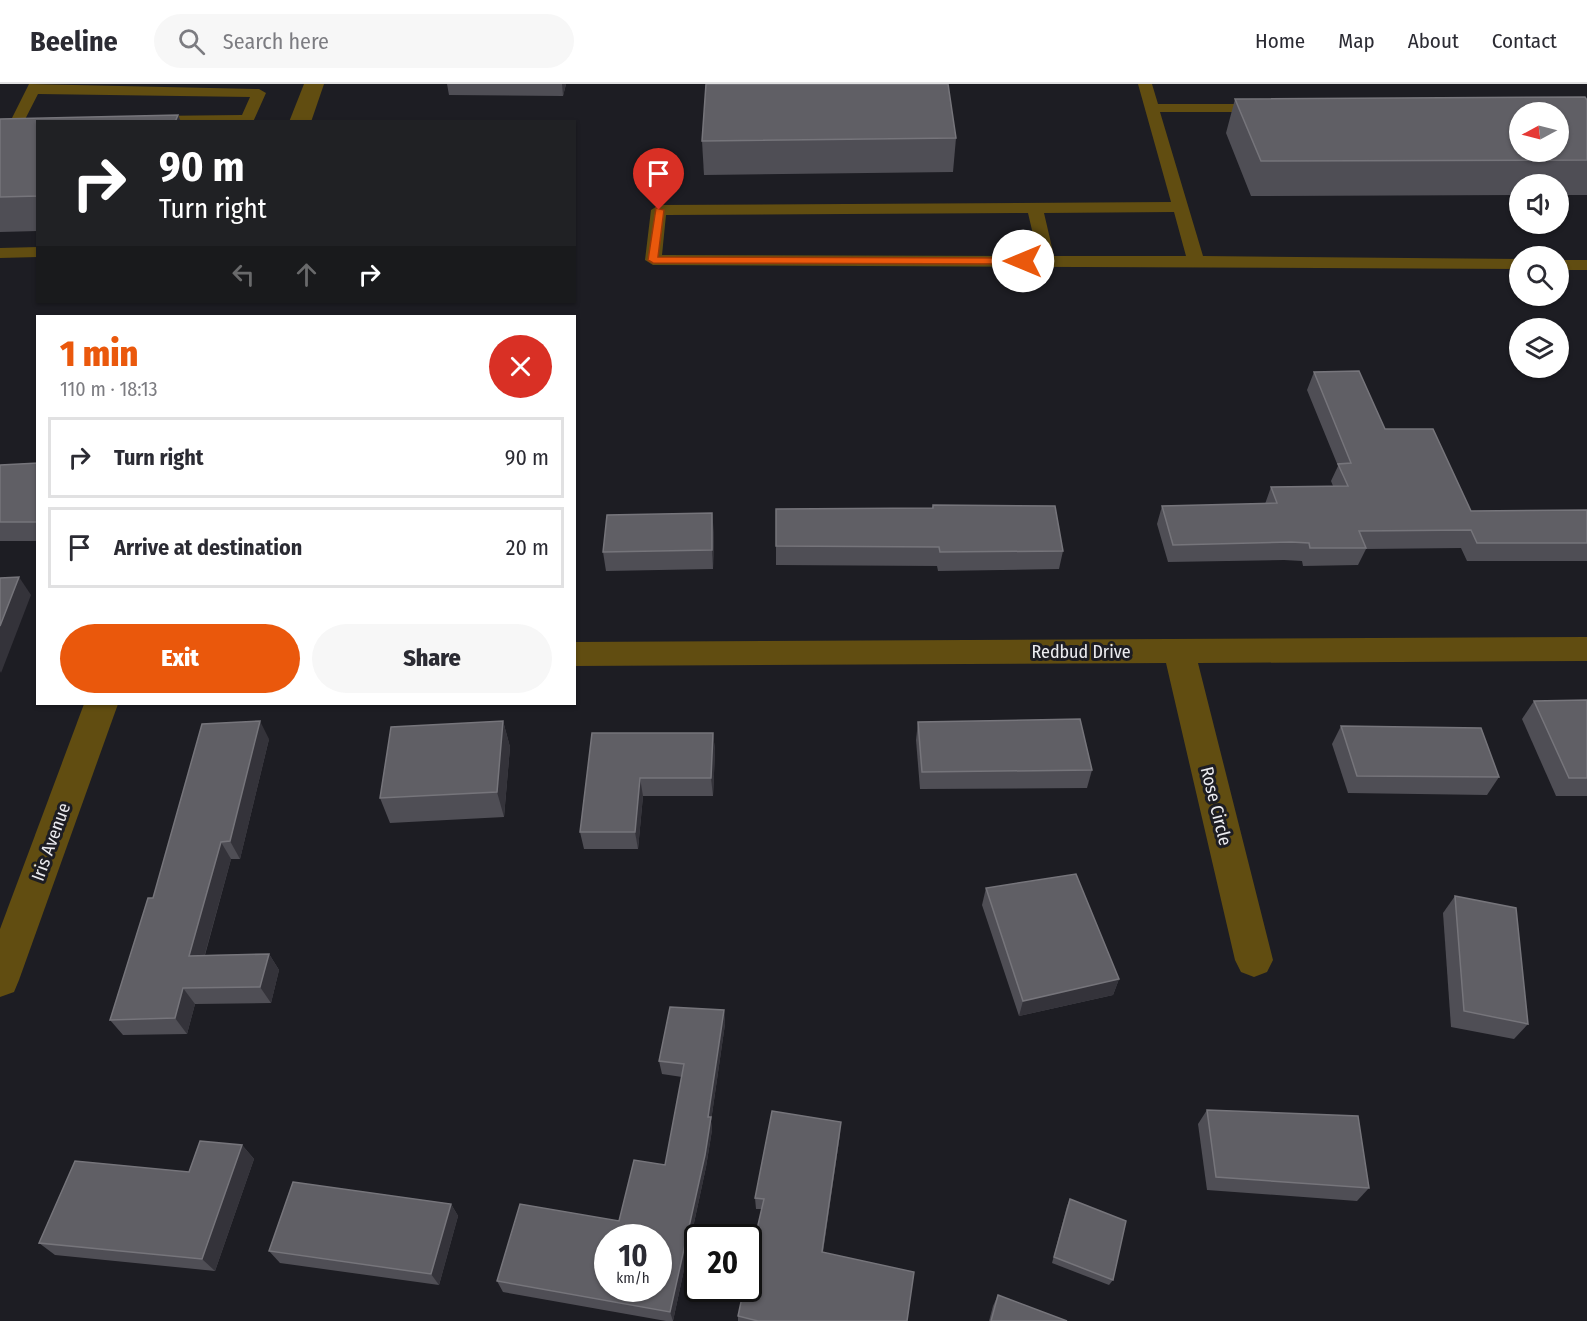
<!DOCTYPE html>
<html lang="en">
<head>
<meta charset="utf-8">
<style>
  body { margin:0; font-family:"Fira Sans Condensed",sans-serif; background:#f7f7f7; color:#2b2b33; height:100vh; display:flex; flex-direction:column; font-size:22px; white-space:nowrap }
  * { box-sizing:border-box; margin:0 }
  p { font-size:20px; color:#7c7c81 }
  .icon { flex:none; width:33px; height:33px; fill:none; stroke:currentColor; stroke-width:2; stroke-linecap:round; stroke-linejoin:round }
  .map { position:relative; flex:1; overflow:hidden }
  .drawer { position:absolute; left:36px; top:231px; width:540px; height:390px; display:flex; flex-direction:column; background:#fff; border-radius:0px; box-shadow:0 2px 4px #0004 }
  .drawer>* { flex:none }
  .guide { position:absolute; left:36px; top:36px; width:540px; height:183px; border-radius:0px; box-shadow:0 2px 4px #0004; background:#202124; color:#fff; overflow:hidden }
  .needle { width:39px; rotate:263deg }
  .fabs { position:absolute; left:1509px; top:18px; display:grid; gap:12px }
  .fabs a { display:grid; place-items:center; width:60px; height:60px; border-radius:50%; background:#fff; box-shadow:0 2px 4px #0004; font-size:30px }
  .speed { position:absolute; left:594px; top:1140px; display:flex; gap:12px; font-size:30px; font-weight:700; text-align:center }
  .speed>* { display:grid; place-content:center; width:78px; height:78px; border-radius:50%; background:#fff; box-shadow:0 2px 4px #0004; line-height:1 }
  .speed small { font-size:15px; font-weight:400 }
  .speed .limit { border:3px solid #111; border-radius:9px; background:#fff; color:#111 }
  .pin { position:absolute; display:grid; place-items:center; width:51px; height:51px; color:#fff; margin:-62px -26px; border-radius:50% 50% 50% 0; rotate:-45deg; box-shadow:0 0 6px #0007 }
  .pin .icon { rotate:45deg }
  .me { position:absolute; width:66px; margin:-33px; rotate:270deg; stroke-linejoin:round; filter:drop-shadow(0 0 4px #0008) }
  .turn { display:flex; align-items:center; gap:21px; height:126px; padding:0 24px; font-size:27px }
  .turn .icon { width:78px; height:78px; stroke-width:2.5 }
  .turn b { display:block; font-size:42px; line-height:51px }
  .lanes { display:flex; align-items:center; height:57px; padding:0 24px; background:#0003; justify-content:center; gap:30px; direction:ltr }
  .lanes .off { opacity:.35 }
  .round { display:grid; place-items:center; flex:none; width:63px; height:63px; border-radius:32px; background:#f7f7f7 }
  .summary { display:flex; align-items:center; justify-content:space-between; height:102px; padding:0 24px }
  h1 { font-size:36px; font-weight:800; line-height:45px; color:#ea580c }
  .primary-button { display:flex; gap:12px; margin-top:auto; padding:12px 24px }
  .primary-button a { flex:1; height:69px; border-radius:36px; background:#ea580c; color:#fff; font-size:24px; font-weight:800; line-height:69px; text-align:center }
  .primary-button a+a { background:#f7f7f7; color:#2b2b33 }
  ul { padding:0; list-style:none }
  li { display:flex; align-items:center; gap:18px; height:81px; margin:0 12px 9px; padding:0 12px; border:3px solid #e1e1e2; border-radius:0px }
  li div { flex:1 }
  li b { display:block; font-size:22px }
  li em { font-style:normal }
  header { display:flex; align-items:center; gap:36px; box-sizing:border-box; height:84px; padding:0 30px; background:#fff; border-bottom:2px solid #e1e1e2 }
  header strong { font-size:28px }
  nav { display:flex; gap:33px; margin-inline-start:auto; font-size:21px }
  .search { width:420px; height:54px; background:#f7f7f7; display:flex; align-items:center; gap:15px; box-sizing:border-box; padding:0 21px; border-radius:33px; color:#7c7c81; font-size:22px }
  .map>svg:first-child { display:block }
</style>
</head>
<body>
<header>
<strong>Beeline</strong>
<div class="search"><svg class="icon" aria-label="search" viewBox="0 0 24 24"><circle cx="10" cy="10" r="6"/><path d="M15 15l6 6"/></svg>Search here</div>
<nav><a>Home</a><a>Map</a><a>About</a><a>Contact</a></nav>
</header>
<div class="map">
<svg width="1587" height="1237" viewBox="0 0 1587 1237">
  <rect width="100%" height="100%" fill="#1d1d23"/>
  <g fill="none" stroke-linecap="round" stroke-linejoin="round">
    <!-- lane -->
    <g fill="#614d11" fill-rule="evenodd">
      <polygon points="29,0 259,5 266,9 253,38 142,36 149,32 242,31 250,13 38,10 15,55 5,55 3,52"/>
      <path d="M1138,0h14l6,20h105l7,4 -7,4h-103l43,144 317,3v10l-867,-4 -8,-5 6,-50 8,-5 512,-3zM1174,128l12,44h-132l-10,-43zM1028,129l10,43 -376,-1 4,-40z"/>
      <polygon points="38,163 38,173 0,174 0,164"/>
      <rect x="1558" y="176" width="29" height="10"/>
    </g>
    <!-- street -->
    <g fill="#614d11" fill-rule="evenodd">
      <polygon points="304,0 324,0 311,38 289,38"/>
      <polygon points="1587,553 1587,577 1198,579 1273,876 1267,888 1254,893 1241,888 1235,876 1166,579 574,582 574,558"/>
      <polygon points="84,620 118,620 19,896 14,908 0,913 0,845"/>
    </g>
  </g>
  <!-- wall -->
  <g fill="#4f4e55">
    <polygon points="447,0 566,0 563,12 449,11"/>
    <polygon points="1235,15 1587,16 1587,111 1558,111 1558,100 1520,100 1520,111 1251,112 1226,49"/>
    <polygon points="178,31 181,38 38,38 38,147 0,148 0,35"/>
    <polygon points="956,54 953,88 704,91 702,57"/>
    <polygon points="1314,288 1385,345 1471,427 1587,426 1587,477 1467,477 1461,464 1366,465 1358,481 1303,482 1302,477 1284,476 1168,478 1157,440 1162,422 1265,420 1271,403 1333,402 1331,397 1338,382 1307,306"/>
    <polygon points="38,379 38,457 0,457 0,381"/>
    <polygon points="933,421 1063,467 1059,485 938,487 937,482 776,481 776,425 932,424"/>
    <polygon points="714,448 713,485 606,487 603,468"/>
    <polygon points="1587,616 1587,712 1556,712 1522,635 1534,617"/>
    <polygon points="503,637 510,663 504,733 390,739 380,714"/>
    <polygon points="918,638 1092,686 1087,704 920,705 916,656"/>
    <polygon points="1341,642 1499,693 1487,711 1348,709 1332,660"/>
    <polygon points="592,649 713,649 715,667 713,712 643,712 638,765 584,765 580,748"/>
    <polygon points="269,655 240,775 231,775 205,871 269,870 279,886 271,919 195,920 187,950 123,951 110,936 153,814"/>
    <polygon points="986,804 1119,895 1113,911 1019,932 982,821"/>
    <polygon points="1455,812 1528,940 1514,955 1451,943 1443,829"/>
    <polygon points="724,926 725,940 711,1037 712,1046 706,1083 673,1237 666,1237 503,1208 497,1197 619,1137 665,1081 682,993 662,990 659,977"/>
    <polygon points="1207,1026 1369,1104 1357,1117 1207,1106 1198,1040"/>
    <polygon points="840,1050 823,1168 907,1237 738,1237 738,1232 762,1125 756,1125 755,1114"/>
    <polygon points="242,1061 254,1075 215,1187 55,1171 39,1159 189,1088"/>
    <polygon points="1070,1115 1113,1196 1109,1201 1052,1179 1067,1122"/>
    <polygon points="451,1120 458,1132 439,1201 280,1179 269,1167"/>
    <polygon points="998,1211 1067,1237 989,1237 993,1222"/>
  </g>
  <!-- shaded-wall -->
  <g fill="#34333a">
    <polygon points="562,0 566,0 563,12"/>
    <polygon points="178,31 181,38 175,38"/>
    <polygon points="712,429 714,448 713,485 712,466"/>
    <polygon points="19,493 31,511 1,589 0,587 0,542"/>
    <polygon points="260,637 269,655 240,775 230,757"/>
    <polygon points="503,637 510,663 504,733 497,708"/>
    <polygon points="713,649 715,667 713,712 711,694"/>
    <polygon points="640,694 643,712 638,765 635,748"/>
    <polygon points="221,758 231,775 200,888 189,872"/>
    <polygon points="269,870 279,886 271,919 260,903"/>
    <polygon points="1119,895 1113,911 1019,932 1023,917"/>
    <polygon points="183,904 195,920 187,950 175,934"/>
    <polygon points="724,926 725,940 711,1037 712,1046 706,1083 673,1237 670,1228 708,1033"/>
    <polygon points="841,1038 840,1050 821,1178 822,1168"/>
    <polygon points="242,1061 254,1075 215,1187 202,1175"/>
    <polygon points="451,1120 458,1132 439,1201 431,1190"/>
  </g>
  <!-- building -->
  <g fill="#605f65" stroke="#76757b" stroke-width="1.5" fill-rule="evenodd">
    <polygon points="706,0 948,0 956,54 702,57"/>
    <path d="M1585,13l2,3v60l-326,1 -26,-62zM1520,28h38v40h-38z"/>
    <polygon points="178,31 175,38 38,38 38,112 0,113 0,35"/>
    <polygon points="1359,287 1385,345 1433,345 1471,427 1587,426 1587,459 1477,459 1471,446 1359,447 1366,464 1310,464 1309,459 1291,458 1173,461 1162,422 1277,419 1271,403 1348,402 1338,380 1351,379 1314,288"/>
    <polygon points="38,379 38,438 0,438 0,381"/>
    <polygon points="933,421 1055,422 1063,467 940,468 939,463 776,462 776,425 933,424"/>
    <polygon points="712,429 712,466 603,468 607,431"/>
    <polygon points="19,493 0,542 0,494"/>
    <polygon points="1587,616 1587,694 1569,694 1534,617"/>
    <polygon points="1080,635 1092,686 922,688 918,638"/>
    <polygon points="260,637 230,757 221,758 189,872 269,870 260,903 183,904 175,934 110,936 148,814 153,814 202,640"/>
    <polygon points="503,637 497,708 380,714 391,643"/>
    <polygon points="1341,642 1481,644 1499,693 1357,692"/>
    <polygon points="592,649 713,649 711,694 640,694 635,748 580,748"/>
    <polygon points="1076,790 1119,895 1023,917 986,804"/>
    <polygon points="1455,812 1516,824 1528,940 1464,927"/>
    <path d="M670,923l54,3 -16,107h3l-6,38 -35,157 -173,-31 23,-77 99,17 15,-61 31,5 19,-101 -25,-3zM608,1154h50v50h-50z"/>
    <polygon points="1207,1026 1358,1032 1369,1104 1216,1093"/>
    <polygon points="772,1027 841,1038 822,1168 914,1188 907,1237 758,1237 738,1232 744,1204 748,1204 748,1184 764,1115 755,1114"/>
    <polygon points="200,1057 242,1061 202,1175 39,1159 75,1077 189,1088"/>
    <polygon points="293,1098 451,1120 431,1190 269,1167"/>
    <polygon points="1070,1115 1126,1137 1113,1196 1054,1173"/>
    <polygon points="998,1211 1067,1237 991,1237"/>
  </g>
  <!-- route -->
  <polygon fill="#ea580c" stroke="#983908" stroke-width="1.5" points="656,124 664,126 658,173 1023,174 1028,177 1023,180 653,179 648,176"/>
  <g text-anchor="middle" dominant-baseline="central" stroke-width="6" stroke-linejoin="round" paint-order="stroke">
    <!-- street labels -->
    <g font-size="18" fill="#ececf0" stroke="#1d1d23">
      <text x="1081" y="568">Redbud Drive</text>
      <text transform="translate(1216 722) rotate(76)">Rose Circle</text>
      <text transform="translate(51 758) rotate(-70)">Iris Avenue</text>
    </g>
  </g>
</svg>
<div class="fabs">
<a><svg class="needle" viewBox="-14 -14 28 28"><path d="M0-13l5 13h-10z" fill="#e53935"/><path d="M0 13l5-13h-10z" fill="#7c7c81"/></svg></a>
<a><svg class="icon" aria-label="sound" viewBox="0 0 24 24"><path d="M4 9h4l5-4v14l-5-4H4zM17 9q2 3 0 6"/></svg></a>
<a><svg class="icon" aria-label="search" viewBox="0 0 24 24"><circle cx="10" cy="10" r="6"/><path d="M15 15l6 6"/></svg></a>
<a><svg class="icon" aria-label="layers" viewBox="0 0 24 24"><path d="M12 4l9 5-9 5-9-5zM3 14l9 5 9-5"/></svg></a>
</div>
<div class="speed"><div>10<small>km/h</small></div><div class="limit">20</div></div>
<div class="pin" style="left:659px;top:126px;background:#d93025"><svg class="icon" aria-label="arrive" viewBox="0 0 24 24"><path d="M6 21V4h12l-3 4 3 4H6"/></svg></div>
<svg class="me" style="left:1023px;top:177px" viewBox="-20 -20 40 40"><circle r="19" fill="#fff"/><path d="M0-13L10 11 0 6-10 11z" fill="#ea580c"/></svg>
<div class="guide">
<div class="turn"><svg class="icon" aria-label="right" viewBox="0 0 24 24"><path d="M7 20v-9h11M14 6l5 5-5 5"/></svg><div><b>90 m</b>Turn right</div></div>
<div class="lanes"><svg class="icon off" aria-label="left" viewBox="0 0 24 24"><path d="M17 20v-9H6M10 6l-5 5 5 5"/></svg><svg class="icon off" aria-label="ahead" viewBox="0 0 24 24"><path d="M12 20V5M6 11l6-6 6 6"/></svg><svg class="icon" aria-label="right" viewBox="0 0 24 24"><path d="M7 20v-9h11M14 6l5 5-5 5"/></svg></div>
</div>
<section class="drawer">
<div class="summary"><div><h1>1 min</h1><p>110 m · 18:13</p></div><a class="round" style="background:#d93025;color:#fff"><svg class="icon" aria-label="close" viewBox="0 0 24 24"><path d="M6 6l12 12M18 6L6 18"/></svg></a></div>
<ul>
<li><svg class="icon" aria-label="right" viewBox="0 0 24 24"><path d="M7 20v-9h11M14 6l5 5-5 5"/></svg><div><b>Turn right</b></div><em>90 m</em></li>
<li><svg class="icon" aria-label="arrive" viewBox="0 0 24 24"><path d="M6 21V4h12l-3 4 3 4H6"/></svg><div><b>Arrive at destination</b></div><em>20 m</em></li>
</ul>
<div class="primary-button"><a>Exit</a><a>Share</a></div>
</section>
</div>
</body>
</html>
